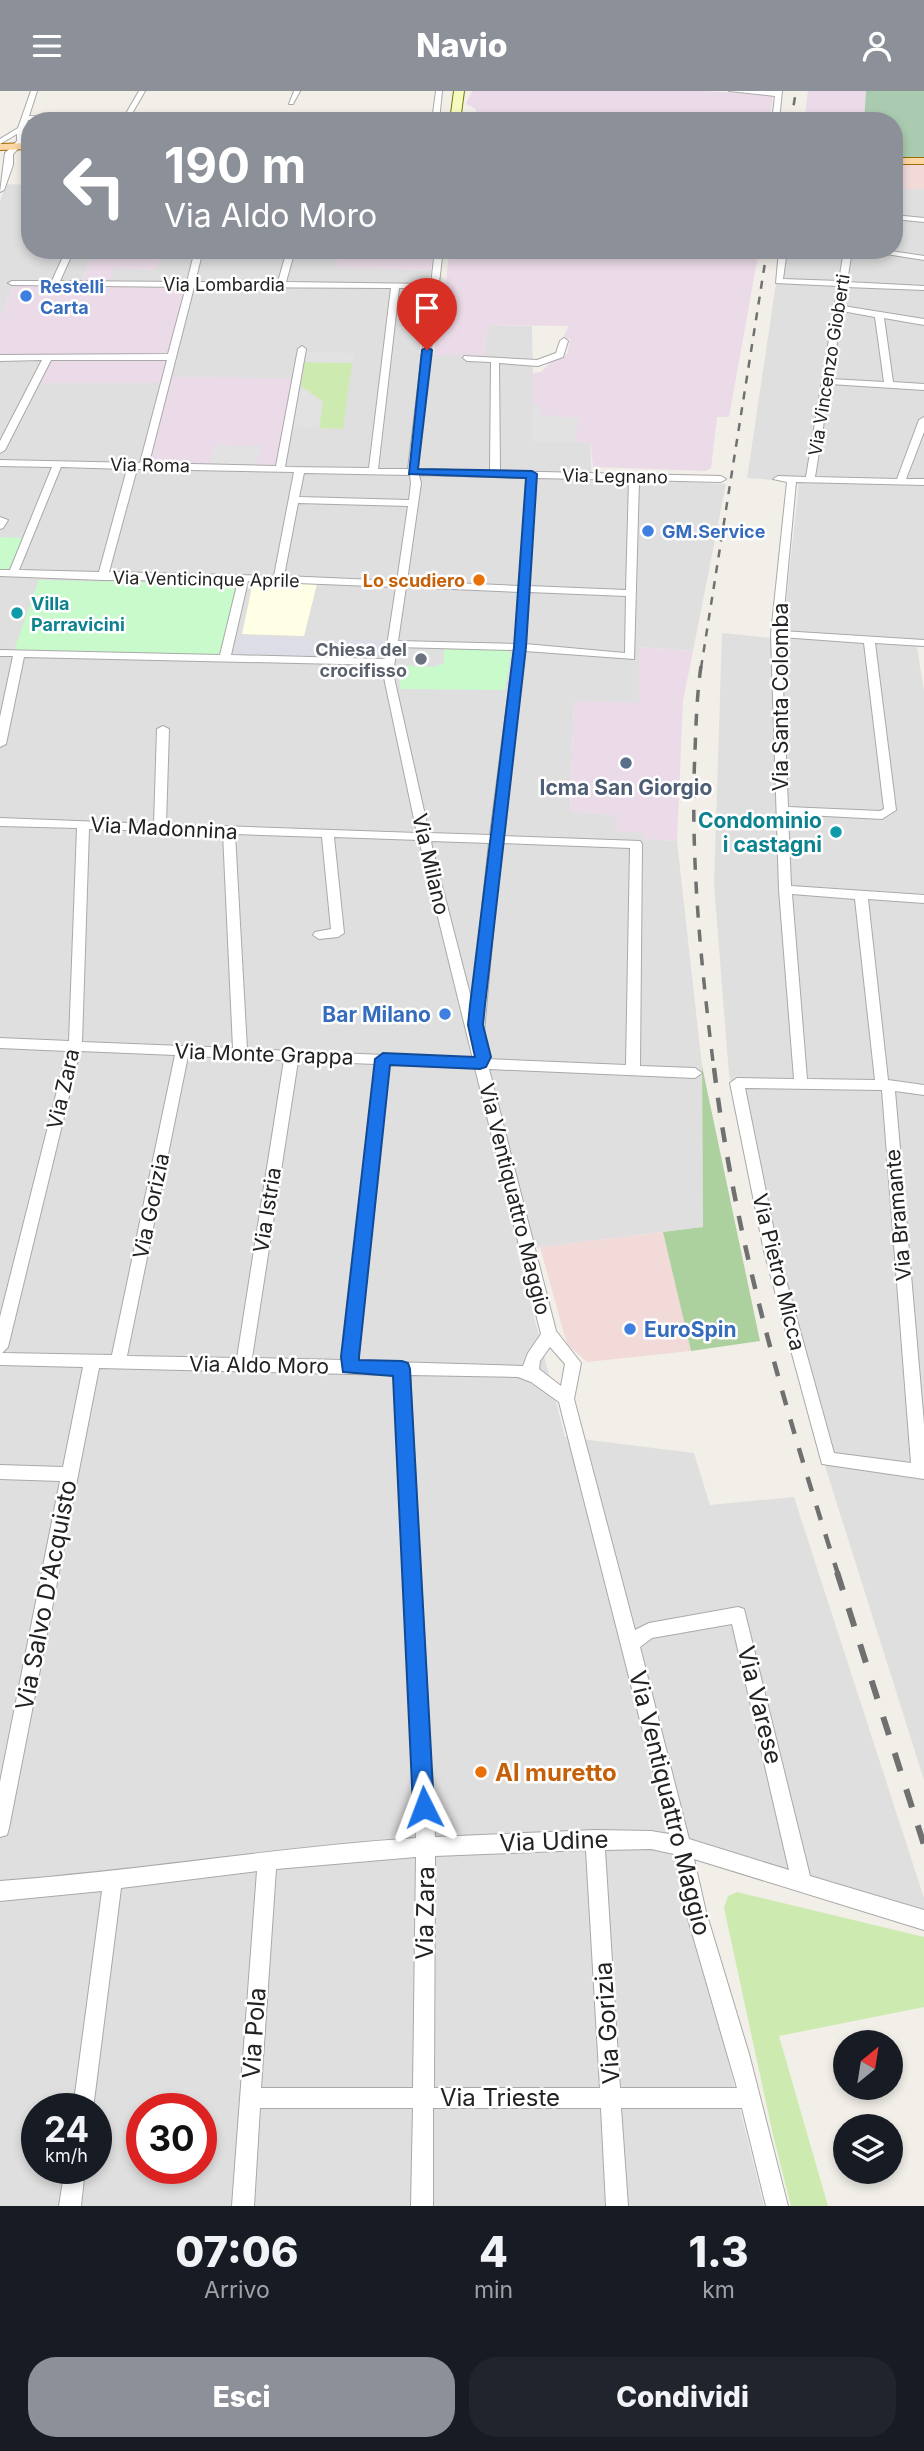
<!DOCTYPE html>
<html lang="it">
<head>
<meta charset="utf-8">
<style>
  body { margin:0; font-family:Inter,sans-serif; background:#20242c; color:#f1f3f6; height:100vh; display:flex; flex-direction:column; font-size:26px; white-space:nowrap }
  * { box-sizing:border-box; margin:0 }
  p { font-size:23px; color:#9ea1a6 }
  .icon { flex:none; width:38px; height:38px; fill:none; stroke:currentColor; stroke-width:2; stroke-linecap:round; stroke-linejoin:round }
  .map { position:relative; height:2115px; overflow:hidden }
  .details { display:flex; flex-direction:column; background:#171b24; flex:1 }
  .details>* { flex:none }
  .banner { position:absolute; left:21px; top:21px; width:882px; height:147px; border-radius:28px; box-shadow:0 4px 10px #0003; background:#8c9099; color:#fff; overflow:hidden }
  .needle { width:46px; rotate:30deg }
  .tools { position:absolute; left:833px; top:1939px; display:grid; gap:14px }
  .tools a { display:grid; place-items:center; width:70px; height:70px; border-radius:50%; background:#171b24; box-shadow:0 4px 10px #0003; font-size:35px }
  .speed { position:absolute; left:21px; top:2002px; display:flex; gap:14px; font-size:35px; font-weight:700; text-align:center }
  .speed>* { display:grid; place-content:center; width:91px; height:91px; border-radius:50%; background:#171b24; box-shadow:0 4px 10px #0003; line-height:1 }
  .speed small { font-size:18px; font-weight:400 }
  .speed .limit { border:10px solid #d22; background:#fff; color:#111 }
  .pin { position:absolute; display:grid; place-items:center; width:60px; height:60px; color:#fff; margin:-72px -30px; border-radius:50% 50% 50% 0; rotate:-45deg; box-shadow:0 0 7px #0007 }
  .pin .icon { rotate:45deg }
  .me { position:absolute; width:77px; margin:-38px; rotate:357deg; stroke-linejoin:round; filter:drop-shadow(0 0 5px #0008) }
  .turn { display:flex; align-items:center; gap:24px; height:147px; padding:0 28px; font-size:32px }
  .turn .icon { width:91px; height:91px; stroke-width:2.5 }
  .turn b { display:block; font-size:49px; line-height:60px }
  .eta { display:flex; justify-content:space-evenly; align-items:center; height:119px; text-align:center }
  .eta b { font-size:42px; font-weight:800; line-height:49px }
  .primary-button { display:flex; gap:14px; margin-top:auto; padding:14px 28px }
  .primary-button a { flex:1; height:80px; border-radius:28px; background:#8c9099; color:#fff; font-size:28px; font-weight:800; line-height:80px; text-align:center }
  .primary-button a+a { background:#20242c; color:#f1f3f6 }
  header { display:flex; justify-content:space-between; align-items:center; height:91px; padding:0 28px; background:#8c9099; color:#fff; font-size:32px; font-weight:800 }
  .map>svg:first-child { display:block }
</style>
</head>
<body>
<header><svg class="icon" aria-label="menu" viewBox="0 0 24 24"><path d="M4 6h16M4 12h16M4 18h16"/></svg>Navio<svg class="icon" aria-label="person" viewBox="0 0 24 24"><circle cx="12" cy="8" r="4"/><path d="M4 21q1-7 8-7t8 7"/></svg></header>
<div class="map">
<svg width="924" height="2115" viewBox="0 0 924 2115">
  <rect width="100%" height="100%" fill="#f2efe9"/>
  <!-- residential -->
  <g fill="#e0dfdf" fill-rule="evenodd">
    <path d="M6,93l24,1v65h44l-3,6 20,2 -9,22 33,-12 40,2 8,-20 114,6 2,-6h61l-4,17 95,3 -12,84 65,2 4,-31 44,1 2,115 56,1 2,36 134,6 -33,167 -54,-4v57l-65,-2 -4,109 46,4 26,17 2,7 33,2 25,225 1,161 -186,23 48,187 129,16 16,52 84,-8 130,401v11l-251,-70 91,367h-764v-1849l14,-73 -14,34v-117zM37,2018h59v59h-59zM142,2018h59v59h-59z"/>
    <polygon points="894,98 924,98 924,556 917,556 924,600 924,1689 826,1378 729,983 714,794 722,542 782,548 799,391 747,387 781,159 894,159"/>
  </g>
  <!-- commercial -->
  <g fill="#f2dad9">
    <polygon points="894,72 924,73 924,98 894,98"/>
    <polygon points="663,1141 691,1260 587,1271 567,1253 540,1156"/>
  </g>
  <!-- industrial -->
  <g fill="#ebdbe8">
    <polygon points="472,0 705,0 773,4 769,30 527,30 476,27 476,18 466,13"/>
    <polygon points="808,0 866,0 864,30 804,30"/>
    <polygon points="74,159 163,159 155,179 115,177 108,191 82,190 91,167 71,166"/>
    <polygon points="340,159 434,159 431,179 336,176"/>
    <polygon points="446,159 759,159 729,326 717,326 711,377 706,380 593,376 590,351 533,350 532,282 541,281 550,272 567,263 570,248 562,248 569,235 488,234 484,265 434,264 440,212 446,191 449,162"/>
    <polygon points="14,193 190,194 170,265 0,266 0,227"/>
    <polygon points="52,269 167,269 161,292 40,292"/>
    <polygon points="170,286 294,287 278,376 146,373"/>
    <polygon points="639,556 693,560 683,610 677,750 643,748 642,741 617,741 616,724 570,720 574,610 639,612"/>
  </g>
  <!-- education -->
  <polygon fill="#ffffe5" points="253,491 317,493 304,545 242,543"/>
  <!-- grass -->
  <g fill="#cdebb0">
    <polygon points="305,271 352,272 343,338 319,337 323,311 301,295"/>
    <polygon points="737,1801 924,1846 924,1916 779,1945 828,2115 791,2115 773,2044 724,1817 728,1805"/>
  </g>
  <!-- forest -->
  <polygon fill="#add19e" points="702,975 760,1250 691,1260 663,1141 703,1136"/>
  <!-- cemetery -->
  <polygon fill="#aacbaf" points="866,0 924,0 924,67 894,66 894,30 864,30"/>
  <!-- park -->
  <g fill="#c8facc">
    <polygon points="0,446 24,447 11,482 0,480"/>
    <polygon points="39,489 236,493 221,564 14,559"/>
    <polygon points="444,558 507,559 511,563 505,599 401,598 396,574 434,576 444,572"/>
  </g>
  <!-- parking -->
  <g fill="#e2e2e2">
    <polygon points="307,261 354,262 352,272 305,271"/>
    <polygon points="301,295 323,311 319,337 293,336"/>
    <polygon points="532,314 540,314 541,324 580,327 574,351 533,350"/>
    <polygon points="215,354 261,355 256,374 209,373"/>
  </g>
  <!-- plaza -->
  <polygon fill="#dddde8" points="237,545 314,548 385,550 383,566 380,569 236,566 233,563"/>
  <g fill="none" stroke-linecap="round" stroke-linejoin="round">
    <!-- street casing -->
    <g stroke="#a9a9a9" stroke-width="2">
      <g id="street">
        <polygon points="31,0 37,0 29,25 124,26 139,0 145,0 130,26 255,28 258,30 28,29 25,38 25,51 13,63 13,74 4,99 0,101 5,62 17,50 17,43 0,53 0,48 18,37"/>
        <polygon points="294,0 300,0 293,13 289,13"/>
        <polygon points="436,0 442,0 439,30 432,30"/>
        <polygon points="729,0 782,0 779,30 772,30 775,5"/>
        <polygon points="894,124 924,127 924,131 894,128"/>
        <path d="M66,159h8l-14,31 127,1 8,-32h8l-8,32h83l9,-32h8l-9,32 145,2 4,-34h8l-26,214 1,5 72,2 1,-109 -24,-1 -4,-3 1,-2 73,4 19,-7 4,-12 4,-3 4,3 -5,16 -25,9 -39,-3 1,108 221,5 5,3 -5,3 -82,-2 -5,179 -109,-8 -23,185 138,5 2,3 -2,222 55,2 7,5 -7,5 -206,-9 67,262 25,32 -7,36 61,231 14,-7 89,-16 6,2 66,267 114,34v20l-230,-71 12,53 43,142 39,152h-22l-24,-98h-121l7,98h-22l-5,-98h-168v98h-22l2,-98h-153l-6,98h-22l25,-335 -136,17 -28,221h-20l29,-218 -102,10v-20c139,-10 277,-34 416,-43l-21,-463 -296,-7 -90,460 -2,7 -7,2v-55l60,-301 -60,-2v-14l63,2 20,-100 -83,-2v-48l67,-266 -67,-3v-10l69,3 8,-213 -77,-2v-8l154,6 3,-95 6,-3 6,3 -3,95 251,9 -34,-160 1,-8 -360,-8 -18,87 -6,3v-30l13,-61h-13v-6l220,5 18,-74 -135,-1 -103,-4v-6h10l42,-103 -52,-1v-6l140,3 27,-103h-116l-46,90 -5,3v-12l42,-81 -42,1v-6l168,-1 18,-67 -174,-2 -4,-2 4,-2h40zM194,196l197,1 -22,180 -84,-1 21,-118 -4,-3 -4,3 -22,117 -127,-3zM399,197h31l-22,181h-30zM61,376l66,2 -28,103 -80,-2zM137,378l157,3 -20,104 -165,-4zM304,382l106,2 1,8 -2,17 -110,-3zM419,384l108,3 -8,108 -112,-5 14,-98zM536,387l93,2 -3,110 -97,-4zM298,412l110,3 -11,75 -113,-5zM248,490l148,6 -11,72 -154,-4zM406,496l113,5 -4,52 -117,-3zM529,501l97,4 -1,57 -100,-9zM397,556l117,3 -24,185 -61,-2 -36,-160zM89,738l134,4 10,215 -151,-6zM235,743l87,3 9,92 -16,3 -2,3 6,4 19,-2 6,-4 -10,-96 85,3 54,219 -226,-10zM431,750l58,2 -17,159 -40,-155zM501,752l129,5 -4,217 -140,-6 -6,-23 4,-4zM80,960l95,4 -63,300 -110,-2 6,-6zM188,965l96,4 -47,298 -110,-2zM298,970l78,3 -33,296 -91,-2zM389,974l86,3 66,266 -13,19 -5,13 -165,-5zM550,1256l15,17 -4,22 -22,-17 1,-8zM410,1284l108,2 13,5 28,20 110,432 -18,-3 -56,-1 -160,7zM732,1533l57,246 -100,-31 -49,-192 12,-9zM651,1758l23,5 12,58 51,176h-117l-15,-238zM586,1759l14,238h-166l1,-232zM416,1766l-3,231h-152l15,-219z"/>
        <path d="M779,159h8l-4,29 56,2 5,-31h8l-5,32 77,4v4l-78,-3 -3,19 81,13v6l-40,-7 9,64 31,2v6l-94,-6 -15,93 82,2 22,-59 5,-3v15l-18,47h18v6l-128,-3 -14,149 142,9v6l-49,-3 21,167 -14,9 -94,-5 3,72 133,9v8l-56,-4 20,181 36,5v10l-29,-4 29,333v55l-102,-15 -58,-213 -34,-168 7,-5 57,1 -15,-189 -8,-256 16,-152 -14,-3 5,-3 28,1 32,-191 -62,-3zM842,220l33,6 9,65 -53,-3zM781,546l83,6 20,166 -4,2 -92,-4zM792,803l63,5 20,181 -68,-1zM745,997l137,2 29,373 -77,-10 -56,-202z"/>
        <polygon points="861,159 884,159 924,165 924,169"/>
        <polygon points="0,426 8,429 3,437 0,438"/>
        <polygon points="65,2077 85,2077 81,2115 59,2115"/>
      </g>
    </g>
    <!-- secondary casing -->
    <g stroke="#707d05" stroke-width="2">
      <polygon id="secondary" points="454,0 464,0 460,30 450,30"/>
    </g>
    <!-- primary casing -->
    <g stroke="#a06b00" stroke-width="2">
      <g id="primary">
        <polygon points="30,52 30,58 0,59 0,53"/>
        <rect x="894" y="67" width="30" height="6"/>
      </g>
    </g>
    <!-- street -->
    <use href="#street" fill="#fff" fill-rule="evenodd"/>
    <!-- secondary -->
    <use href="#secondary" fill="#f7fabf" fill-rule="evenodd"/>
    <!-- primary -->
    <use href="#primary" fill="#fcd6a4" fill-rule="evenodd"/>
    <!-- rail-far3 -->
    <g stroke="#707070" stroke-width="2.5" stroke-dasharray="8 8" stroke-linecap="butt">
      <polyline points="791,30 796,0"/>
      <polyline points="701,577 767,159"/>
    </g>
    <!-- rail-far2 -->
    <path stroke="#707070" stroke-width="3.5" stroke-dasharray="12 12" stroke-linecap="butt" d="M701,575c-4,28 -5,56 -6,85 -5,107 6,213 19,319"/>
    <!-- rail-far1 -->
    <path stroke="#707070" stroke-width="4.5" stroke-dasharray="15 15" stroke-linecap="butt" d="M714,977c21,172 71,341 124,506"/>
    <!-- rail -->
    <polyline stroke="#707070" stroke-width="6" stroke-dasharray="19 19" stroke-linecap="butt" points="837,1481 924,1754"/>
  </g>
  <!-- route -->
  <polygon fill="#1a73e8" stroke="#114b97" stroke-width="2" points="427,256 432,259 418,378 532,380 537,383 526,556 485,914 483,934 491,966 486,976 480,978 390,974 359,1266 359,1269 402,1270 408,1272 410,1278 434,1716 431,1723 424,1726 416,1723 413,1716 393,1285 343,1281 341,1266 375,968 383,962 475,966 468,934 470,914 514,556 526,387 409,383 422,259"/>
  <!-- markers -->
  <g fill="#3f7fe0" stroke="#fff" stroke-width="2.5">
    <circle cx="26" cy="205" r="7"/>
    <circle cx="648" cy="440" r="7"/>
    <circle cx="445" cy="923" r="7"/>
    <circle cx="630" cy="1238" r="7"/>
  </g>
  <g fill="#e8710a" stroke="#fff" stroke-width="2.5">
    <circle cx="479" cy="489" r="7"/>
    <circle cx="481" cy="1681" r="7"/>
  </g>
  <g fill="#0f9aa8" stroke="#fff" stroke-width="2.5">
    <circle cx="17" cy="522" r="7"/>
    <circle cx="836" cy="741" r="7"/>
  </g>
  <circle fill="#6b7280" stroke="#fff" stroke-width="2.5" cx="421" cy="568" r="7"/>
  <circle fill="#5c6f8a" stroke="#fff" stroke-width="2.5" cx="626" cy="672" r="7"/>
  <g text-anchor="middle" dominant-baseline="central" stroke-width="5" stroke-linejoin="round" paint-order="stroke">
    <!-- far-street labels -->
    <g font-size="18" fill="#222" stroke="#fff">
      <text x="224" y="193">Via Lombardia</text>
      <text transform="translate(829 274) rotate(-81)">Via Vincenzo Gioberti</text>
      <text transform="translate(150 374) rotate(1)">Via Roma</text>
      <text transform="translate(615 385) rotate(1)">Via Legnano</text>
      <text transform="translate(206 488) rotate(1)">Via Venticinque Aprile</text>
    </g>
    <!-- far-shop labels -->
    <g font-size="18" font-weight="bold" fill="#366cbe" stroke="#fff" text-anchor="start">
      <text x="40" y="195">Restelli<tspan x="40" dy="21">Carta</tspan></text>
      <text x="662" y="440">GM.Service</text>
    </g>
    <!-- far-food labels -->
    <g font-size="18" font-weight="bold" fill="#c56008" stroke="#fff" text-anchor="end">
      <text x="465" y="489">Lo scudiero</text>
    </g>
    <!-- far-culture labels -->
    <g font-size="18" font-weight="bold" fill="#0d838f" stroke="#fff" text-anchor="start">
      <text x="31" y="512">Villa<tspan x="31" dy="21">Parravicini</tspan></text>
    </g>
    <!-- far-worship labels -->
    <g font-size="18" font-weight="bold" fill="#5b616d" stroke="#fff" text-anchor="end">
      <text x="407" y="558">Chiesa del<tspan x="407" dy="21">crocifisso</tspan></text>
    </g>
    <!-- street labels -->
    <g font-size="21" fill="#222" stroke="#fff">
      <text transform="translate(780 606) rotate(-90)">Via Santa Colomba</text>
      <text transform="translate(164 737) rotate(3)">Via Madonnina</text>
      <text transform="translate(431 773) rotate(77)">Via Milano</text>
      <text transform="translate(264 963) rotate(2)">Via Monte Grappa</text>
      <text transform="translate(63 998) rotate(-77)">Via Zara</text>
      <text transform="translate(515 1108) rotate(76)">Via Ventiquattro Maggio</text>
      <text transform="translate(151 1115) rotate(-78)">Via Gorizia</text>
      <text transform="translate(267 1119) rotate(-81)">Via Istria</text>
      <text transform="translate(898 1124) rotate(-95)">Via Bramante</text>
      <text transform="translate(779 1181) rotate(76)">Via Pietro Micca</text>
      <text transform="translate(259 1274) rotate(1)">Via Aldo Moro</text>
    </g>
    <!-- service labels -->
    <g font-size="21" font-weight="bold" fill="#4e5e75" stroke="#fff">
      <text x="626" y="696">Icma San Giorgio</text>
    </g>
    <!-- culture labels -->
    <g font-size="21" font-weight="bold" fill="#0d838f" stroke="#fff" text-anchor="end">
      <text x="822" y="729">Condominio<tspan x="822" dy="24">i castagni</tspan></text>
    </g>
    <!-- shop labels -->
    <g font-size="21" font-weight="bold" fill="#366cbe" stroke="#fff" text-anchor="end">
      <text x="431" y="923">Bar Milano</text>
      <text x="644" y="1238" text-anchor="start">EuroSpin</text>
    </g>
    <!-- near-street labels -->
    <g font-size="24" fill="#222" stroke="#fff">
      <text transform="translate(46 1504) rotate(-79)">Via Salvo D'Acquisto</text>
      <text transform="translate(760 1614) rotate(76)">Via Varese</text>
      <text transform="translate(670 1712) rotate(76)">Via Ventiquattro Maggio</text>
      <text transform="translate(554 1750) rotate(-2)">Via Udine</text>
      <text transform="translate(425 1822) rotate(-89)">Via Zara</text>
      <text transform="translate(607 1932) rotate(-94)">Via Gorizia</text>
      <text transform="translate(254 1942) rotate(-86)">Via Pola</text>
      <text x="500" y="2006">Via Trieste</text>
    </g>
    <!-- near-food labels -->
    <g font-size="24" font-weight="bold" fill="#c56008" stroke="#fff" text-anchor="start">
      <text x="495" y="1681">Al muretto</text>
    </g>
  </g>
</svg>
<div class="tools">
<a><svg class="needle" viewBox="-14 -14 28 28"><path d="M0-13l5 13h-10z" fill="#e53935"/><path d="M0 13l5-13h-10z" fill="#9ea1a6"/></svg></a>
<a><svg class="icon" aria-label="layers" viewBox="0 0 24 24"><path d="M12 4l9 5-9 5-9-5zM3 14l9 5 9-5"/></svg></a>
</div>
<div class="speed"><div>24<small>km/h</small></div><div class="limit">30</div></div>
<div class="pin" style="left:427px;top:259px;background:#d93025"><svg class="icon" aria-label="arrive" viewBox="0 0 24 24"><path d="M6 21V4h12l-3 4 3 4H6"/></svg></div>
<svg class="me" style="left:424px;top:1716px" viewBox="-20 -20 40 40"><path d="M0-17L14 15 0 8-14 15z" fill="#1a73e8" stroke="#fff" stroke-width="4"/></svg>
<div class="banner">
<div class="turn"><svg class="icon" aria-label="left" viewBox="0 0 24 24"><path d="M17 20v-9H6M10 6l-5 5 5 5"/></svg><div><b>190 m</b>Via Aldo Moro</div></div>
</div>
</div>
<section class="details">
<div class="eta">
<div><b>07:06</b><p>Arrivo</p></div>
<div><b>4</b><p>min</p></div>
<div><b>1.3</b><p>km</p></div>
</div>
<div class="primary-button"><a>Esci</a><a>Condividi</a></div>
</section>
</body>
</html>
